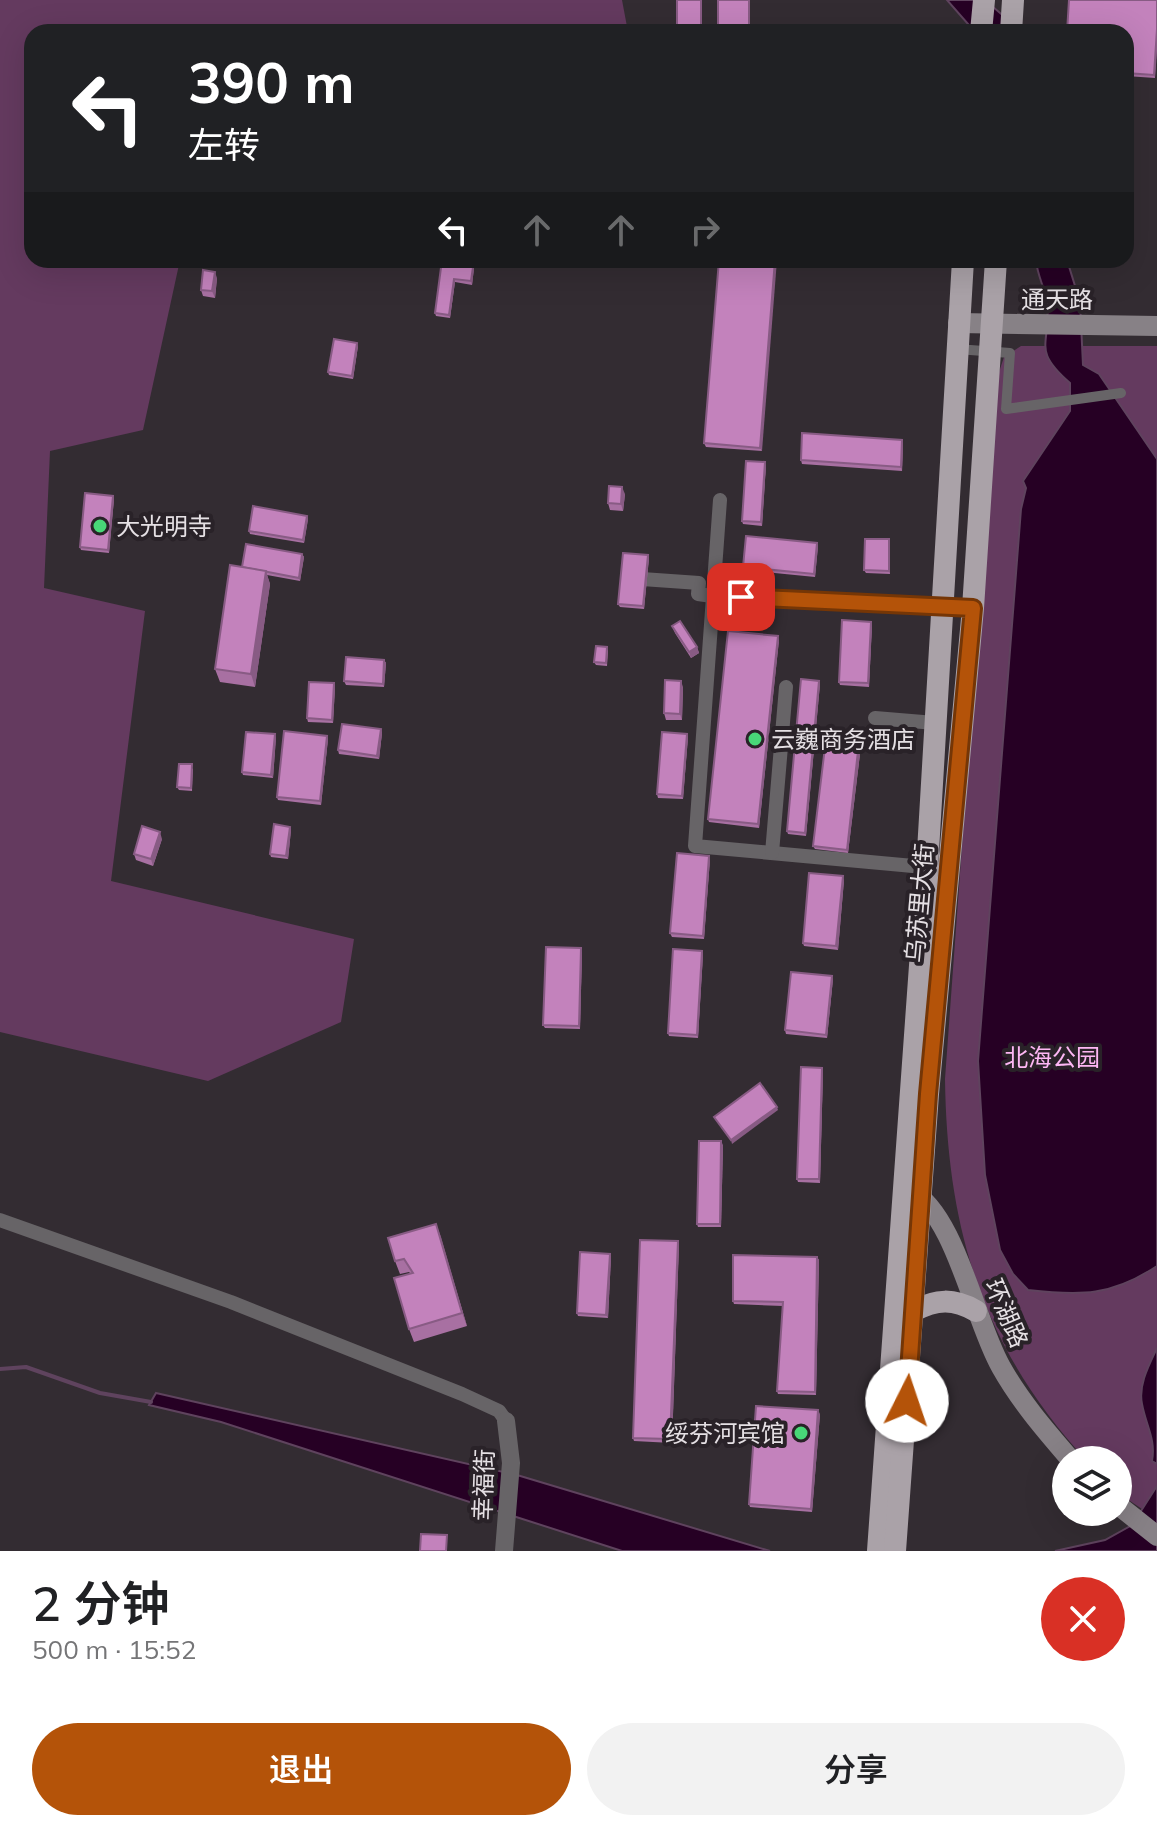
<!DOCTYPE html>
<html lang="zh">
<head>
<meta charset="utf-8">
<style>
  body { margin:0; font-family:Mulish,"Noto Sans SC",sans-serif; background:#f2f2f2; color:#202124; height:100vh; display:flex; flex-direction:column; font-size:30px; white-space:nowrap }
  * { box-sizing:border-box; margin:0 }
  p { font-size:26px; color:#757577 }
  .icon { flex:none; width:44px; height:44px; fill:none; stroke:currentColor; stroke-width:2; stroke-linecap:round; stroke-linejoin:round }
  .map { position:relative; height:1551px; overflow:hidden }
  .panel { display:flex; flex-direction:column; background:#fff; flex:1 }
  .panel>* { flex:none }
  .top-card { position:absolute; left:24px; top:24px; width:1110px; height:244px; border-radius:24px; box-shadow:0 8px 32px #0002; background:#202124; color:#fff; overflow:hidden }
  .tools { position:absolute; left:1052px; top:1446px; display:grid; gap:16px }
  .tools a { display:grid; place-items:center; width:80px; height:80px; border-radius:50%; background:#fff; box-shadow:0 8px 32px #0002; font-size:40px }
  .pin { position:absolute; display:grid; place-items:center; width:68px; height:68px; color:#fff; margin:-34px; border-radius:16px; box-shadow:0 4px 12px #0006 }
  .me { position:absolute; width:88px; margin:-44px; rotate:4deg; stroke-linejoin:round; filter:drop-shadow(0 0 6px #0008) }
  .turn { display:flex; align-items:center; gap:28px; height:168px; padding:0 32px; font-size:36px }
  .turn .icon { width:104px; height:104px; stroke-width:2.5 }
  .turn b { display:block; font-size:56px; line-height:68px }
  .lanes { display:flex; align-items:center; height:76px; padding:0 32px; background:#0003; justify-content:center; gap:40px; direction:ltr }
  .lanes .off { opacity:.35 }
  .round { display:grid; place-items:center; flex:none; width:84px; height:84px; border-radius:42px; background:#f2f2f2 }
  .overview { display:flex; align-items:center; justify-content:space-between; height:136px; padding:0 32px }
  h1 { font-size:48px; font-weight:600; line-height:60px }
  .button { display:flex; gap:16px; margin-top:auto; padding:16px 32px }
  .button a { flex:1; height:92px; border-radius:48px; background:#b45309; color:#fff; font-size:32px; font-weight:600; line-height:92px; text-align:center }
  .button a+a { background:#f2f2f2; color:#202124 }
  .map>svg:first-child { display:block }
</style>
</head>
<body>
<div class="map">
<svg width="1157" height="1551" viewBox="0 0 1157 1551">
  <rect width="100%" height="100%" fill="#332c32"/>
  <!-- green -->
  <g fill="#643a5f">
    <polygon points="0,0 622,0 628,32 32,32 32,260 180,260 143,430 50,451 44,588 145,611 111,881 354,939 341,1022 208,1081 0,1032"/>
    <path d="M1021,346h136v1173l-39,-26v-33h-32c-103,-112 -139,-230 -141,-381l51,-698 8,-24z"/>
  </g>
  <!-- water -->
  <g fill="#260024" stroke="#5f435e" stroke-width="2">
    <polygon points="947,0 985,0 1022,32 975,32"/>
    <path d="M1036,260h31l13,42 3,63 16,9 58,85v807c-45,30 -76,30 -129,24l-15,-16 -13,-24 -15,-75 -7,-114 43,-552 5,-21 -3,-7 47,-70v-28c-39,-34 -19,-37 -23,-80 -2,-15 -10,-28 -11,-43z"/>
    <path d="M1157,1348v116l-5,-3c4,-22 -6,-35 -10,-57 -4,-19 7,-39 15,-56z"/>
    <polygon points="156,1393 517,1475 770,1551 622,1551 221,1422 149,1405"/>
    <polygon points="1157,1486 1157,1551 1055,1551 1105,1540 1132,1525"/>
  </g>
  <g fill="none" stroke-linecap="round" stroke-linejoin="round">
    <!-- stream -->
    <polyline stroke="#5f435e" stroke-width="4" points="0,1369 26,1367 100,1393 151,1402"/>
    <!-- pedestrian -->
    <polyline stroke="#676467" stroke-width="10" points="957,349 1010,353 1006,409 1121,393"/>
    <!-- minor -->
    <g stroke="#676467" stroke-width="14">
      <polyline points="720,500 695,846 935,868"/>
      <polyline points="642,579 699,583 698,594 712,596 973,608"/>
      <polyline points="875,718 935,723"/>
      <polyline points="772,853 786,687"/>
      <polyline points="0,1220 231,1302 462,1394 499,1411 506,1421"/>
    </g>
    <!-- tertiary -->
    <polyline stroke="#676467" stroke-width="18" points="504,1551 511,1463 506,1421"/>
    <!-- secondary -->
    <g stroke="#878186" stroke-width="20">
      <polyline points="958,323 1157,326"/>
      <path d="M910,1190c46,25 64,130 91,177 19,34 45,64 70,93"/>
      <polyline points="1118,1505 1157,1536"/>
    </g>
    <!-- trunk -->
    <g stroke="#aaa2a8" stroke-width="22">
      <polyline points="981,32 984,0"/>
      <polyline points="1011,32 1013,0"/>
      <path d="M913,1311c24,-12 40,-13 63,0"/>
      <polyline points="878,1551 927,868 963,260"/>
      <polyline points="895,1551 928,1094 973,608 996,260"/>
    </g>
  </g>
  <!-- wall -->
  <g fill="#a870a2">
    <polygon points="1157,0 1155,78 1126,76 1126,32"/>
    <polygon points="442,260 475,260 472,285 455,282 450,318 436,316 435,313"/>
    <polygon points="719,260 762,451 706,447 704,443"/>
    <polygon points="217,278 215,298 203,296 201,290"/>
    <polygon points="358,346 353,379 329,375 328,372"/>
    <polygon points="902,440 903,444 902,471 802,464 801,460"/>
    <polygon points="766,465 762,526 743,524 742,521"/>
    <polygon points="625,494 623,511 610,510 608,503"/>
    <polygon points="113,496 114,499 109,553 81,550 80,547"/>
    <polygon points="307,516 308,519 304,543 250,534 249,531"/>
    <polygon points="817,543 818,546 815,577 744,570 743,567"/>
    <polygon points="890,543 890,574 866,573 864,570"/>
    <polygon points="302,554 304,557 300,581 267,575 270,584 255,687 220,682 215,669 242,567"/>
    <polygon points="648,555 649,558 644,609 620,607 618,604"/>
    <polygon points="872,625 869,687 840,685 839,682"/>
    <polygon points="672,626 697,647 699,653 691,658 675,633"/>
    <polygon points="779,640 759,828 709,822 708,819"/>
    <polygon points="607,647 608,651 607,666 596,665 594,662"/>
    <polygon points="384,660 386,663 384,687 346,685 344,681"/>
    <polygon points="819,681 820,684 806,836 788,834 787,831"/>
    <polygon points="334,683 335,687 333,723 308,722 307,718"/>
    <polygon points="683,687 682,720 666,720 664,713"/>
    <polygon points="381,729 382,733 379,759 339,754 338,750"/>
    <polygon points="687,734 688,737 683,799 658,798 657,794"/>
    <polygon points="327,736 328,739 321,805 278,800 277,797"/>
    <polygon points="276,737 273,778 243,775 242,772"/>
    <polygon points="860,754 848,853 815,849 813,846"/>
    <polygon points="193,768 192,791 179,790 177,787"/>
    <polygon points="290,827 291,830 288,859 271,857 270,854"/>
    <polygon points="162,839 153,866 136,860 134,854"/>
    <polygon points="710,859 704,939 672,937 670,933"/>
    <polygon points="844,880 838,950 804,946 803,943"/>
    <polygon points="702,951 703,954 698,1038 669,1036 668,1033"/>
    <polygon points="582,952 580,1029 545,1028 543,1025"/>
    <polygon points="833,979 827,1038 786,1034 785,1030"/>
    <polygon points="822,1068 823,1071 820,1183 798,1182 797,1179"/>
    <polygon points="723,1145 721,1227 698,1227 697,1224"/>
    <polygon points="436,1224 467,1326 414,1342 409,1329 410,1273 409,1272 400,1274 395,1261"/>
    <polygon points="678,1241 679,1244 672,1443 634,1441 633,1438"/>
    <polygon points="610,1254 611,1257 608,1318 578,1316 577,1313"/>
    <polygon points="817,1257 819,1260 816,1395 778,1394 777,1391 783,1306 734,1304 733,1301"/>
    <polygon points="820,1414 812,1512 750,1507 749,1504"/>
  </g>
  <!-- shaded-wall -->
  <g fill="#885b84">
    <polygon points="1157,29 1157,51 1155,78 1154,75"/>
    <polygon points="474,260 475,260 472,285 471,281"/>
    <polygon points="775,260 777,260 762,451 760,448"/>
    <polygon points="215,272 217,278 215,298 212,291"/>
    <polygon points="454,279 455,282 450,318 449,315"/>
    <polygon points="357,343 358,346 353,379 352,376"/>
    <polygon points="902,440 903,444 902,471 901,467"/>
    <polygon points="765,462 766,465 762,526 761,522"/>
    <polygon points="622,487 625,494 623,511 621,504"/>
    <polygon points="113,496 114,499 109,553 108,550"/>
    <polygon points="307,516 308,519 304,543 303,540"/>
    <polygon points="889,539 890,543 890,574 889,571"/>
    <polygon points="817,543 818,546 815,577 814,574"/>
    <polygon points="302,554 304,557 300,581 299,578"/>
    <polygon points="648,555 649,558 644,609 643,606"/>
    <polygon points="266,571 270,584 255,687 251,674"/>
    <polygon points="871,622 872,625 869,687 868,683"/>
    <polygon points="778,636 779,640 759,828 758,824"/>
    <polygon points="697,647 699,653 691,658 689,652"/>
    <polygon points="384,660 386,663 384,687 383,684"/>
    <polygon points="681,681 683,687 682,720 680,714"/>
    <polygon points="819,681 820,684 806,836 805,833"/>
    <polygon points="334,683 335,687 333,723 332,720"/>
    <polygon points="381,729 382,733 379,759 377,756"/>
    <polygon points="275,734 276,737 273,778 271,775"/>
    <polygon points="687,734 688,737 683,799 682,796"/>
    <polygon points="327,736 328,739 321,805 320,801"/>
    <polygon points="858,751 860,754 848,853 847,850"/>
    <polygon points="290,827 291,830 288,859 286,856"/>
    <polygon points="160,832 162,839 153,866 151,859"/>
    <polygon points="709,856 710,859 704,939 703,936"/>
    <polygon points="843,876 844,880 838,950 836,946"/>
    <polygon points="581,948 582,952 580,1029 579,1026"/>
    <polygon points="702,951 703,954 698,1038 697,1035"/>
    <polygon points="832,976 833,979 827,1038 826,1035"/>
    <polygon points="822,1068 823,1071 820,1183 819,1179"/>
    <polygon points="777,1107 778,1110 732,1144 731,1140"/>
    <polygon points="721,1141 723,1145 721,1227 720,1224"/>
    <polygon points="436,1224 441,1237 467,1326 462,1313"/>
    <polygon points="678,1241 679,1244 672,1443 670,1439"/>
    <polygon points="610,1254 611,1257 608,1318 606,1315"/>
    <polygon points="817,1257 819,1260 816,1395 815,1392"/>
    <polygon points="818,1410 820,1414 812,1512 811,1509"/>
  </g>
  <!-- building -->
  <g fill="#c382bc" stroke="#885b84" stroke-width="2">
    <rect x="677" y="0" width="24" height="32"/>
    <rect x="718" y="0" width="31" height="32"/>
    <polygon points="1069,0 1157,0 1157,29 1154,75 1126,73 1126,32 1067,32"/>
    <polygon points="442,260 474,260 471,281 454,279 449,315 435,313"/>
    <polygon points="719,260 775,260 760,448 704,443"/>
    <polygon points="203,270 215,272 212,291 201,290"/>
    <polygon points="334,339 357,343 352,376 328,372"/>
    <polygon points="802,433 902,440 901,467 801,460"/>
    <polygon points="746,461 765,462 761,522 742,521"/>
    <polygon points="609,486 622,487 621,504 608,503"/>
    <polygon points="85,493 113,496 108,550 80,547"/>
    <polygon points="253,506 307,516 303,540 249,531"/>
    <polygon points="746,536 817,543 814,574 743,567"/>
    <polygon points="865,539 889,539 889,571 864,570"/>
    <polygon points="246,544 302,554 299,578 242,567"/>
    <polygon points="623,553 648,555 643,606 618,604"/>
    <polygon points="230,565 266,571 251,674 215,669"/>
    <polygon points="842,620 871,622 868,683 839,682"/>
    <polygon points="680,621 697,647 689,652 672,626"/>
    <polygon points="728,631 778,636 758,824 708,819"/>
    <polygon points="596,646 607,647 606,663 594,662"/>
    <polygon points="346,657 384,660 383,684 344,681"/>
    <polygon points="801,679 819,681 805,833 787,831"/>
    <polygon points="665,680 681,681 680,714 664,713"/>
    <polygon points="309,682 334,683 332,720 307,718"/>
    <polygon points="342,724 381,729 377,756 338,750"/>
    <polygon points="284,731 327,736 320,801 277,797"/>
    <polygon points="246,732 275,734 271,775 242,772"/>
    <polygon points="662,732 687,734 682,796 657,794"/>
    <polygon points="825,747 858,751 847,850 813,846"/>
    <polygon points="179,764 192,764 191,788 177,787"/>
    <polygon points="274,824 290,827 286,856 270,854"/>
    <polygon points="142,826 160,832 151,859 134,854"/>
    <polygon points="677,853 709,856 703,936 670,933"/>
    <polygon points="809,873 843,876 836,946 803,943"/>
    <polygon points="546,947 581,948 579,1026 543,1025"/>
    <polygon points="673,949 702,951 697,1035 668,1033"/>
    <polygon points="791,972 832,976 826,1035 785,1030"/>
    <polygon points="801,1067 822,1068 819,1179 797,1179"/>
    <polygon points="760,1083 777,1107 731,1140 714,1117"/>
    <polygon points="699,1141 721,1141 720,1224 697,1224"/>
    <polygon points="436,1224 462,1313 409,1329 394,1278 413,1273 404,1259 395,1261 388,1238"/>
    <polygon points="640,1240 678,1241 670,1439 633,1438"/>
    <polygon points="580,1252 610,1254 606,1315 577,1313"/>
    <polygon points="733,1255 817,1257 815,1392 777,1391 783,1302 733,1301"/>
    <polygon points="756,1406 818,1410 811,1509 749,1504"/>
    <polygon points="421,1534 447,1535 446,1551 420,1551"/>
  </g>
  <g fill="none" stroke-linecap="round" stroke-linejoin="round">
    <!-- route casing -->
    <g stroke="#753606" stroke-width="20">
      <polyline id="route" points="741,597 973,608 928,1094 907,1401"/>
    </g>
    <!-- route -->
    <use href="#route" stroke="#b45309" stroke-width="14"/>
  </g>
  <!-- markers -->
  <g fill="#48d778" stroke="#292228" stroke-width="3">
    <circle cx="100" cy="526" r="8"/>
    <circle cx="755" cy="739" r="8"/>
    <circle cx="801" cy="1433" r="8"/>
  </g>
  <g text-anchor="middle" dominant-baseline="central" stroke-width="8" stroke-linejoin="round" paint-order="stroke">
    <!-- street labels -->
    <g font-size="24" fill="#e5e0e4" stroke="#292228">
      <text x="1057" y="299">通天路</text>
      <text transform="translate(919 903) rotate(-85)">乌苏里大街</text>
      <text transform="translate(1007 1313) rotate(67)">环湖路</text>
      <text transform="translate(483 1485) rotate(-88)">幸福街</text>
    </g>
    <!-- poi labels -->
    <g font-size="24" fill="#e5e0e4" stroke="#292228" text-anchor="start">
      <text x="116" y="526">大光明寺</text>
      <text x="771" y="739">云巍商务酒店</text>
      <text x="785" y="1433" text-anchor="end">绥芬河宾馆</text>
    </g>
    <!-- park labels -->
    <g font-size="24" fill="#fdb7f4" stroke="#292228">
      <text x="1052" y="1057">北海公园</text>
    </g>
  </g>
</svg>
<div class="tools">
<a><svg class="icon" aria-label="layers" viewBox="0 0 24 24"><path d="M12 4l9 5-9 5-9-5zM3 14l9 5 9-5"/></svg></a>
</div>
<div class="pin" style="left:741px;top:597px;background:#d93025"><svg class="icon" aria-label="arrive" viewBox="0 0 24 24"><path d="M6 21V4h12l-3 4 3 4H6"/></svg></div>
<svg class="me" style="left:907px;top:1401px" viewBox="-20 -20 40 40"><circle r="19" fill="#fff"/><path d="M0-13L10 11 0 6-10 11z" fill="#b45309"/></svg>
<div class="top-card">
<div class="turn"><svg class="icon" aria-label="left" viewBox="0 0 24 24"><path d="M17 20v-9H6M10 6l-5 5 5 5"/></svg><div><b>390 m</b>左转</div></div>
<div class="lanes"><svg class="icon" aria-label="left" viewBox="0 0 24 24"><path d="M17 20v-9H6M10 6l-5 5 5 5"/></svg><svg class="icon off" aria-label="ahead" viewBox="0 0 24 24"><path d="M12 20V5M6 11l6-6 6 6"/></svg><svg class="icon off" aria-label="ahead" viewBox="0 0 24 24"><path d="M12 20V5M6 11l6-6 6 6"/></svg><svg class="icon off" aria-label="right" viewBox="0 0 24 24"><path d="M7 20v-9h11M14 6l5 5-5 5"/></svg></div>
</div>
</div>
<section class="panel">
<div class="overview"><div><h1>2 分钟</h1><p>500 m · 15:52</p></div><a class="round" style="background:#d93025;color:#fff"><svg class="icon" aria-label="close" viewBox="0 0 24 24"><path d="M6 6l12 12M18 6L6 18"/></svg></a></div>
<div class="button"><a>退出</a><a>分享</a></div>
</section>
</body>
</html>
